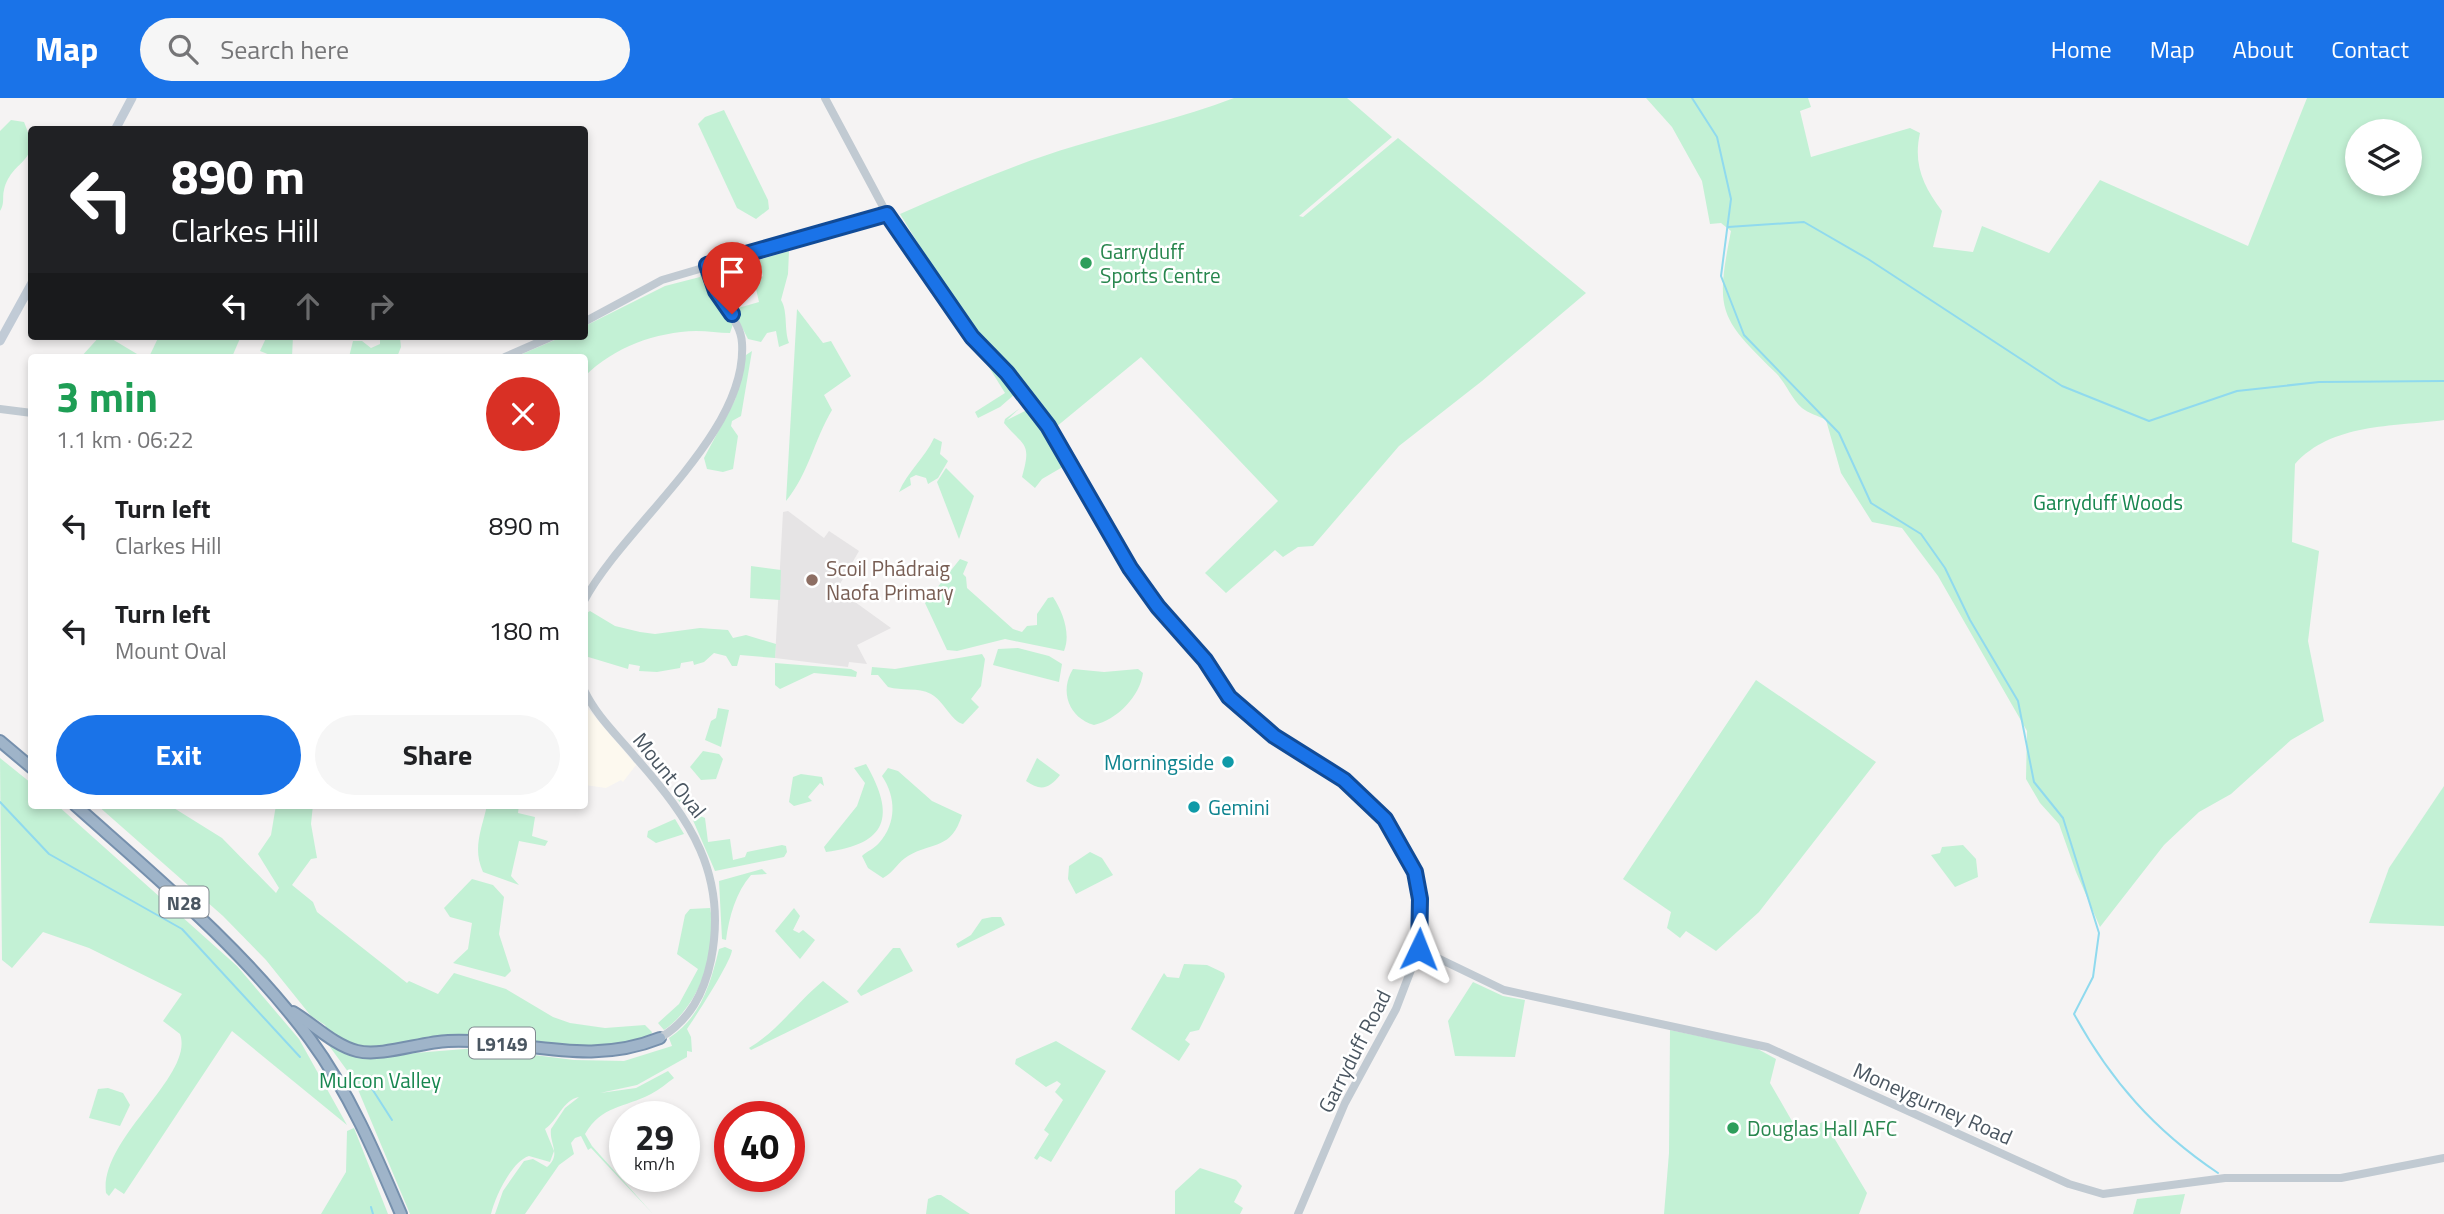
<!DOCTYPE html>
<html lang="en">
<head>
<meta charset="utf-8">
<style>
  body { margin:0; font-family:"Titillium Web",sans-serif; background:#f6f6f6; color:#202124; height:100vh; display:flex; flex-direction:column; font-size:26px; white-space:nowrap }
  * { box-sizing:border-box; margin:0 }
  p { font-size:23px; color:#757577 }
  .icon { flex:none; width:38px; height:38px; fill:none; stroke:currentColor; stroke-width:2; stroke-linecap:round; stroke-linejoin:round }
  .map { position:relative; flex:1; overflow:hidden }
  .side { position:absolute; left:28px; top:256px; width:560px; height:455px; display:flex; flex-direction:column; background:#fff; border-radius:7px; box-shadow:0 4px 10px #0003 }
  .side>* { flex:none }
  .banner { position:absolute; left:28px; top:28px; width:560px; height:214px; border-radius:7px; box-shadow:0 4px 10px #0003; background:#202124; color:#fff; overflow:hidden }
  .tools { position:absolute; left:2345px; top:21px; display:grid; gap:14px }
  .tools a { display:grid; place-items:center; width:77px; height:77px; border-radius:50%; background:#fff; box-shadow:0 4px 10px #0003; font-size:35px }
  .speed { position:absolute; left:609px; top:1003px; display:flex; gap:14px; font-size:35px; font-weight:700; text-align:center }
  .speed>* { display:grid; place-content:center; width:91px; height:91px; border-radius:50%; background:#fff; box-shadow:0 4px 10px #0003; line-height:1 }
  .speed small { font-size:18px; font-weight:400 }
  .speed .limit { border:10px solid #d22; background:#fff; color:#111 }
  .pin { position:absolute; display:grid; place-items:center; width:60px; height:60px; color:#fff; margin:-72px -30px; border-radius:50% 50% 50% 0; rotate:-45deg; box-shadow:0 0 7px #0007 }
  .pin .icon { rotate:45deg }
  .me { position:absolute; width:77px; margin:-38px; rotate:2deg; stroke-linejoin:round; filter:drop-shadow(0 0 5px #0008) }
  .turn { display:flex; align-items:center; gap:24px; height:147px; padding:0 28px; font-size:32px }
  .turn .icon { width:91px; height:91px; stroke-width:2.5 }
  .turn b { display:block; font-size:49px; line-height:60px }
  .lanes { display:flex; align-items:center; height:66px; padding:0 28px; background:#0003; justify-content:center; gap:35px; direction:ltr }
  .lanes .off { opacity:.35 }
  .round { display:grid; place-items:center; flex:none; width:74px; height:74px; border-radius:37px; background:#f6f6f6 }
  .overview { display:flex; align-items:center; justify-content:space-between; height:119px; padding:0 28px }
  h1 { font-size:42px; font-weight:700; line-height:52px; color:#1e9e55 }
  .action { display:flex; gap:14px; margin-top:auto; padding:14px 28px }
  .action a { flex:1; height:80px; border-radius:42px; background:#1a73e8; color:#fff; font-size:28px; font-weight:700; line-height:80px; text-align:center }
  .action a+a { background:#f6f6f6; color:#202124 }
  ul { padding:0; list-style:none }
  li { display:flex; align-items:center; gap:21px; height:105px; padding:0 28px }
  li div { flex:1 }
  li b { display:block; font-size:26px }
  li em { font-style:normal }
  header { display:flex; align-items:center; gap:42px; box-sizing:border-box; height:98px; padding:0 35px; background:#1a73e8; color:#fff }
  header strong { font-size:33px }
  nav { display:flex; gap:38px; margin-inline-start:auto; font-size:24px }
  .search { width:490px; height:63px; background:#f6f6f6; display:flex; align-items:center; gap:18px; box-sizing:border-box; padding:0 24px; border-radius:38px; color:#757577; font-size:26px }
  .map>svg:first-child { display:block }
</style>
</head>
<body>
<header>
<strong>Map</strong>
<div class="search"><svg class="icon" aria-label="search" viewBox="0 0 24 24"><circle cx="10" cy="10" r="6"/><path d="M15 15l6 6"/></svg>Search here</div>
<nav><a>Home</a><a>Map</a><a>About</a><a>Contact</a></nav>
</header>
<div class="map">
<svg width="2444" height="1116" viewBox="0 0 2444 1116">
  <rect width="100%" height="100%" fill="#f5f3f3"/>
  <!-- commercial -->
  <polygon fill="#fdf9ef" points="585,607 636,667 623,684 621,682 606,690 585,687"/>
  <!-- education -->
  <polygon fill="#e6e4e5" points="788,413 824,440 829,433 859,453 837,491 891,530 857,547 867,566 849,564 848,569 775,560 783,414"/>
  <!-- green -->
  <g fill="#c3f1d5" fill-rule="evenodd">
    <path d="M1234,0h113l45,39 -93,79 4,1 95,-79 188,155 -104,88 -83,65 -86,100 -15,1 -15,10 -8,-7 -49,43 -21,-20 73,-72 -137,-144 -85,70 -94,-112 -62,-101c57,-25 115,-50 175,-68 53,-16 106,-28 159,-48z"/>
    <path d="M1646,0h162l3,9 -11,4 11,46 99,-29 10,5c-7,31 3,53 22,78l-9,36 40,5 9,-26 67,27 51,-73 148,66 59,-148h137v322c-52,7 -112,3 -149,44l-3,78 27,9 -11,90 16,80 -33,19 -60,54 -32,18 -35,33 -64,82 -24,-55 -17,-48 -19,-21 -14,-24 1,-48 -89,-155 -36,-48 -30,-6 -31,-49 -15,-53c-7,-4 -18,-7 -24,-12 -11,-10 -16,-25 -26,-35 -57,-56 -61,-61 -45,-142l-10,-8 -11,1 -8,-43 -30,-54zM2410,33v53h-53v-53z"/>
    <polygon points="724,12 768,102 769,111 756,121 737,110 698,26 705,19"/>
    <path d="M11,22l13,2c19,44 -11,34 -20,68 -2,8 1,13 -4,21v-80z"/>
    <path d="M789,153l-1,23 -7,26c7,11 3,30 8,43l-10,4 -3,-16 -9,2 -6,9 -13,-3c-10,-22 -26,-40 -30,-63l5,-1 2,13 13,20 21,-6 -5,-22 9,-4 -4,-16z"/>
    <path d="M700,176h4l13,27 16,23 -3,9c-11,0 -22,-2 -34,-2 -40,1 -82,16 -111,45l-1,-19h-69l49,-21h20l1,-10 80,-40 35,-9z"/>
    <path d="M797,211l26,34 8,-2 20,35 -27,19 8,15c-18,30 -23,63 -46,91z"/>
    <polygon points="100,238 107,238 142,259 81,259"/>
    <polygon points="159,238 241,238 232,259 149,259"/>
    <polygon points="267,238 293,238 292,259 275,259 260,253"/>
    <polygon points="380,238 400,240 401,249 397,259 349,259 353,243 362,243 371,250 380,246"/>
    <polygon points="977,250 1015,296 1000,309 978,320 975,314 1005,295"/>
    <polygon points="752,253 741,318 732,323 731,328 738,338 733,371 723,374 707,371 704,360 735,302 746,257"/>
    <path d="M1020,310l-13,12 22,-11 37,56 -24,14 -7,9 -13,-11c10,-35 2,-30 -18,-54l1,-4z"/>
    <path d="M934,340l8,4 -2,12 8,7 -10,17 -10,6 -2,-6 -10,-3 -6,3 1,7 -12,7c8,-20 26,-34 35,-54z"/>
    <polygon points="946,370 974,398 959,441 937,384"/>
    <path d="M960,461l8,3 -5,12 3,3 1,11 46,41 9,3 5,-6 10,-1v-11l11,-16 5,-1c10,15 18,37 11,54l-59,-12 -48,12 -10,-1 -22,-47z"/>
    <polygon points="751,468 781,472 780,502 750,500"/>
    <polygon points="590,513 615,528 640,534 655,536 700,530 728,532 733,540 746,537 776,546 775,560 740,557 737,568 732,568 726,558 714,555 704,564 694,567 693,563 681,565 680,570 657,574 639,573 640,568 629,566 628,571 585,558 585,516"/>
    <polygon points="1018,550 1049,558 1062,566 1059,584 993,567 998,551"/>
    <path d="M982,556l3,5 -4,27 -10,13 8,8 -16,17c-12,-3 -19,-23 -32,-30 -13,-7 -29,-3 -43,-7l-10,-12h-7l1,-8 23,2z"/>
    <polygon points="775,565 851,571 857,574 856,579 814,575 780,591 775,587"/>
    <path d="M1073,571l31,3 34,-3 5,4c-3,23 -26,47 -49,52 -25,-7 -35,-34 -21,-56z"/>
    <polygon points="1756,582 1876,664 1759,814 1716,853 1686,833 1680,840 1667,830 1671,814 1623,781"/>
    <polygon points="718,610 729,612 721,649 705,642 711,623 716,620"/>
    <polygon points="703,653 719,656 723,661 716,681 701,682 690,669"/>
    <path d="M0,660l31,25 1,22h25l180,161 62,73 48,86 -115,-94 -108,163 -9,-6 -6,8 -3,-3c-7,-55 89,-117 74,-159l-17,-13 19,-27 -93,-46 -46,-16 -31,36 -10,-8z"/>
    <path d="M1037,660l23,17c-10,13 -19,17 -34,6z"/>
    <path d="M866,666c30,52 22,80 -40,88l-2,-5 33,-41 8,-23 -11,-15z"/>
    <path d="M888,670l10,3 34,30 30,14c-11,35 -28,26 -54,41 -9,5 -15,17 -25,22l-15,-10 -6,-12c5,-5 12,-7 17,-13 18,-20 17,-46 3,-67z"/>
    <polygon points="801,676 822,679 824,688 820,685 808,699 812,703 794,708 789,704 793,679"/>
    <polygon points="673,688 693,715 705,720 708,744 730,741 733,762 745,759 747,754 782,747 786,748 787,754 784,759 715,773 692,720 672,694"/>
    <polygon points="2444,688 2444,828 2369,825 2389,770"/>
    <polygon points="97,707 169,707 222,740 276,795 279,790 258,756 271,737 276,707 313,707 311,726 317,760 311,761 292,787 313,804 317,814 407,885 409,883 438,896 454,875 506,891 553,919 570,925 605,930 645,927 652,934 651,937 625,947 568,949 492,938 445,938 366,951 352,947 329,934 325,927 311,918 266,862 223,818"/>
    <path d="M487,707h32l-1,8 17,4 -3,19 16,5 -3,5 -26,-5 -8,35 8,9 -36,-13c-11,-24 -1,-43 4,-67z"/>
    <polygon points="675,721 684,736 656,745 647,739 648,733"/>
    <polygon points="1963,747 1976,761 1978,779 1955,789 1931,757 1940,755 1942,749"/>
    <polygon points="1090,754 1102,760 1113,777 1076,796 1068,781 1069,768"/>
    <path d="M762,771l5,5 -16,1c-15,17 -22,42 -25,65l-4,-1 -3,-58z"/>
    <polygon points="472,781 493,787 504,799 499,836 511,873 505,879 453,865 468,851 472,825 450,819 444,810"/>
    <path d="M710,810c10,42 -11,98 -46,122l-6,-7 21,-19 19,-35 -21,-15 8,-39 5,-6z"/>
    <polygon points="794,810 800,818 793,832 799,835 803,832 815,842 800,861 775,833"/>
    <polygon points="992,819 1001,819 1005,827 958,850 956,846 971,837 982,821"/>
    <path d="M725,849l7,3c-1,12 -36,66 -45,79l4,8 1,15 -5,-1v6l-50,28 -37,8 36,-5 32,-17 6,7c-7,5 -15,12 -23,16 -27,14 -49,11 -66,40l7,12 61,68 -62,-66 -3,2 -7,-14 -6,2 -4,5 3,11 -15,11 -34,49h-30l8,-23 21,-30 9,-2 14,8c15,-13 2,-23 4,-38l14,-21 14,-11c-16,3 -21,23 -34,32l9,22 -4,11 -21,-6c-17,5 -34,41 -38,58h-81l-56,-134 -32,-44 68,19 87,-7 97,12 50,1 48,-15 -3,-8c32,-21 41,-53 50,-89z"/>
    <polygon points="893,850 900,850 913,873 861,898 857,893"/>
    <polygon points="1184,866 1207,867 1224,875 1225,879 1199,932 1190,934 1185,942 1190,946 1179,963 1131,931 1164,875 1167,879 1179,880"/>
    <path d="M823,883l26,21 -98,48 -2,-2c30,-18 47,-45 74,-67z"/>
    <polygon points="1473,884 1503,898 1525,902 1515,959 1455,958 1448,923"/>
    <polygon points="1670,932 1756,950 1776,961 1770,985 1800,1037 1824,1023 1867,1095 1859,1116 1664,1116 1669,1055"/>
    <polygon points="1056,943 1106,973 1051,1064 1040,1058 1037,1062 1034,1060 1049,1036 1044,1032 1063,1002 1055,994 1061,986 1057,983 1046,989 1015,966 1016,961"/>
    <polygon points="108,990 123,995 130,1007 120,1028 89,1020 98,991"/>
    <polygon points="354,1030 388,1116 321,1116 346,1074 347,1033"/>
    <polygon points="1200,1070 1236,1082 1242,1088 1234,1104 1243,1110 1240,1116 1175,1116 1175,1093"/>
    <polygon points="2185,1096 2180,1116 2133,1116 2137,1101"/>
    <polygon points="937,1097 941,1097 970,1116 926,1116 928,1101"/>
  </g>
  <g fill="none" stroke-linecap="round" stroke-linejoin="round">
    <!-- stream -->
    <g stroke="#90daee" stroke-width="2">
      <path d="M1692,0l25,39 14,62 -10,77 23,59 95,98 32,70 50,31 24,34 25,52 48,81 16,81 29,36 36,115 -6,44 -19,37c37,67 80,116 144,159"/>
      <polyline points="1728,129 1804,124 1868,161 2062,288 2149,323 2237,293 2319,284 2444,283"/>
      <polyline points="0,704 49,756 182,831 300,959"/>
      <polyline points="367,983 392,1022"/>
      <polyline points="371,1109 373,1116"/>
    </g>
    <!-- trunk casing -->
    <g stroke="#7690ad" stroke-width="14">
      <g id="trunk">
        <polyline points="0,643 32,670"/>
        <path d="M75,707c82,73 169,145 235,234 39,53 65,114 91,175"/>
        <path d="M293,914c20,12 42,34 64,39 25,6 64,-9 91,-10 76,-3 137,27 212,-3"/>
      </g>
    </g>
    <!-- tertiary -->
    <g stroke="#c1cad2" stroke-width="8">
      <polyline points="825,0 887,116 972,239 1007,275 1048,328 1103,429 1144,492 1205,562 1237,607 1274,638 1344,682 1369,703 1385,721 1415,774 1420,801 1419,851 1396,911 1345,1005 1298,1116"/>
      <polyline points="584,224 662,182 887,116"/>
      <polyline points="505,259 553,238"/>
      <polyline points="0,311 32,315"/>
      <path d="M584,503c40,-76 164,-167 158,-258 -1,-19 -15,-31 -24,-47 -5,-10 -7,-21 -11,-31"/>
      <path d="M584,592c13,27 33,45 52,68 54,61 92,116 75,202 -7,33 -21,60 -51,78"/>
      <polyline points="1419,851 1504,892 1767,949 2069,1086 2103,1096 2225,1080 2341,1080 2444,1060"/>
    </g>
    <!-- secondary -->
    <g stroke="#c1cbd6" stroke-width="9">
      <polyline points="115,32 132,0"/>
      <polyline points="0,243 32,185"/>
    </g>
    <!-- trunk -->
    <use href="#trunk" stroke="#9fb4c9" stroke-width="10"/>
  </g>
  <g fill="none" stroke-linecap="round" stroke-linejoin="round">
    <!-- route casing -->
    <g stroke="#114b97" stroke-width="18">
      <polyline id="route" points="732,216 716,193 707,167 887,116 972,239 1007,275 1048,328 1130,470 1158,509 1205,562 1229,599 1274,638 1344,682 1385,721 1415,774 1420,801 1419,851"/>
    </g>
    <!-- route -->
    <use href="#route" stroke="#1a73e8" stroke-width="12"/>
  </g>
  <!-- markers -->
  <g fill="#2e9e5b" stroke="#fff" stroke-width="2.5">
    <circle cx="1086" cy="165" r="7"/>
    <circle cx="1733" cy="1030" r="7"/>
  </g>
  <circle fill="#8d6e63" stroke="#fff" stroke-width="2.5" cx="812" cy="482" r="7"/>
  <g fill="#0f9aa8" stroke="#fff" stroke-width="2.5">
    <circle cx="1228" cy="664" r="7"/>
    <circle cx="1194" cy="709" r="7"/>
  </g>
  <g text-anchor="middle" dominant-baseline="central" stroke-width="5" stroke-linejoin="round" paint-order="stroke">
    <!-- shield labels -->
    <g fill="#fff" stroke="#808990" stroke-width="2">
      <rect x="159.5" y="788.5" width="49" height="31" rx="5"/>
      <rect x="469" y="929.5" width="66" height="31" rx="5"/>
    </g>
    <g font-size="19" font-weight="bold" fill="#4a5661">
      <text x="184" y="804">N28</text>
      <text x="502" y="945">L9149</text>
    </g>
    <!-- leisure labels -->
    <g font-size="21" fill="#27864d" stroke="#fff" text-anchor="start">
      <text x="1100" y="153">Garryduff<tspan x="1100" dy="24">Sports Centre</tspan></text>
      <text x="1747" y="1030">Douglas Hall AFC</text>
    </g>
    <!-- park labels -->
    <g font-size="21" fill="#17864f" stroke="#fff">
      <text x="2108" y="404">Garryduff Woods</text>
      <text x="380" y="982">Mulcon Valley</text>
    </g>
    <!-- education labels -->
    <g font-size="21" fill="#785e54" stroke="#fff" text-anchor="start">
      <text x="826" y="470">Scoil Phádraig<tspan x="826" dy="24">Naofa Primary</tspan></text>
    </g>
    <!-- culture labels -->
    <g font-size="21" fill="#0d838f" stroke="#fff" text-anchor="end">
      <text x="1214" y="664">Morningside</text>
      <text x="1208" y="709" text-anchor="start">Gemini</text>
    </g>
    <!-- street labels -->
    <g font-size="21" fill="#4a5661" stroke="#fff">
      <text transform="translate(670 677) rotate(51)">Mount Oval</text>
      <text transform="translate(1354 953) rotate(-63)">Garryduff Road</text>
      <text transform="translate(1933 1005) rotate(24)">Moneygurney Road</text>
    </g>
  </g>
</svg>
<div class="tools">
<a><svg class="icon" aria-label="layers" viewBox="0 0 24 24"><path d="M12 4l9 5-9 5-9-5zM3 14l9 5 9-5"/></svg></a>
</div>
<div class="speed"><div>29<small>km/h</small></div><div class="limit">40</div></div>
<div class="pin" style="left:732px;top:216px;background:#d93025"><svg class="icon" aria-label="arrive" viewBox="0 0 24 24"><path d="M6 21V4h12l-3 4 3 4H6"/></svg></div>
<svg class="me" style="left:1419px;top:851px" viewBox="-20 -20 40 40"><path d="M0-17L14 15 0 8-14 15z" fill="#1a73e8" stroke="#fff" stroke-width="4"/></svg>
<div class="banner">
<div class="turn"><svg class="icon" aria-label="left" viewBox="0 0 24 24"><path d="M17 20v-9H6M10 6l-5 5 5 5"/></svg><div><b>890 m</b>Clarkes Hill</div></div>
<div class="lanes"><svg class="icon" aria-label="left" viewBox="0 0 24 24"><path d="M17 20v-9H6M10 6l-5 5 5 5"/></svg><svg class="icon off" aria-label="ahead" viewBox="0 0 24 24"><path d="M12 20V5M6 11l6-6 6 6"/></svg><svg class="icon off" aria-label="right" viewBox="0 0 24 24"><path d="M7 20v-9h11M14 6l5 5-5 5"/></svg></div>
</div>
<section class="side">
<div class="overview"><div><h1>3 min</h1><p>1.1 km · 06:22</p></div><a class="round" style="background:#d93025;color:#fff"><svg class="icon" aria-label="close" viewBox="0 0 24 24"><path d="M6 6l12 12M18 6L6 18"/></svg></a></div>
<ul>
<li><svg class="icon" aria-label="left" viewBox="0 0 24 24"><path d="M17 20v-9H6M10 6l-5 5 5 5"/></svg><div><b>Turn left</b><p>Clarkes Hill</p></div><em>890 m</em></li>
<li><svg class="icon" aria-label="left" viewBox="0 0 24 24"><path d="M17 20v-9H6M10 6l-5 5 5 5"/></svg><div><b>Turn left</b><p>Mount Oval</p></div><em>180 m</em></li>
</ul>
<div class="action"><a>Exit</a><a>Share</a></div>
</section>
</div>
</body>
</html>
